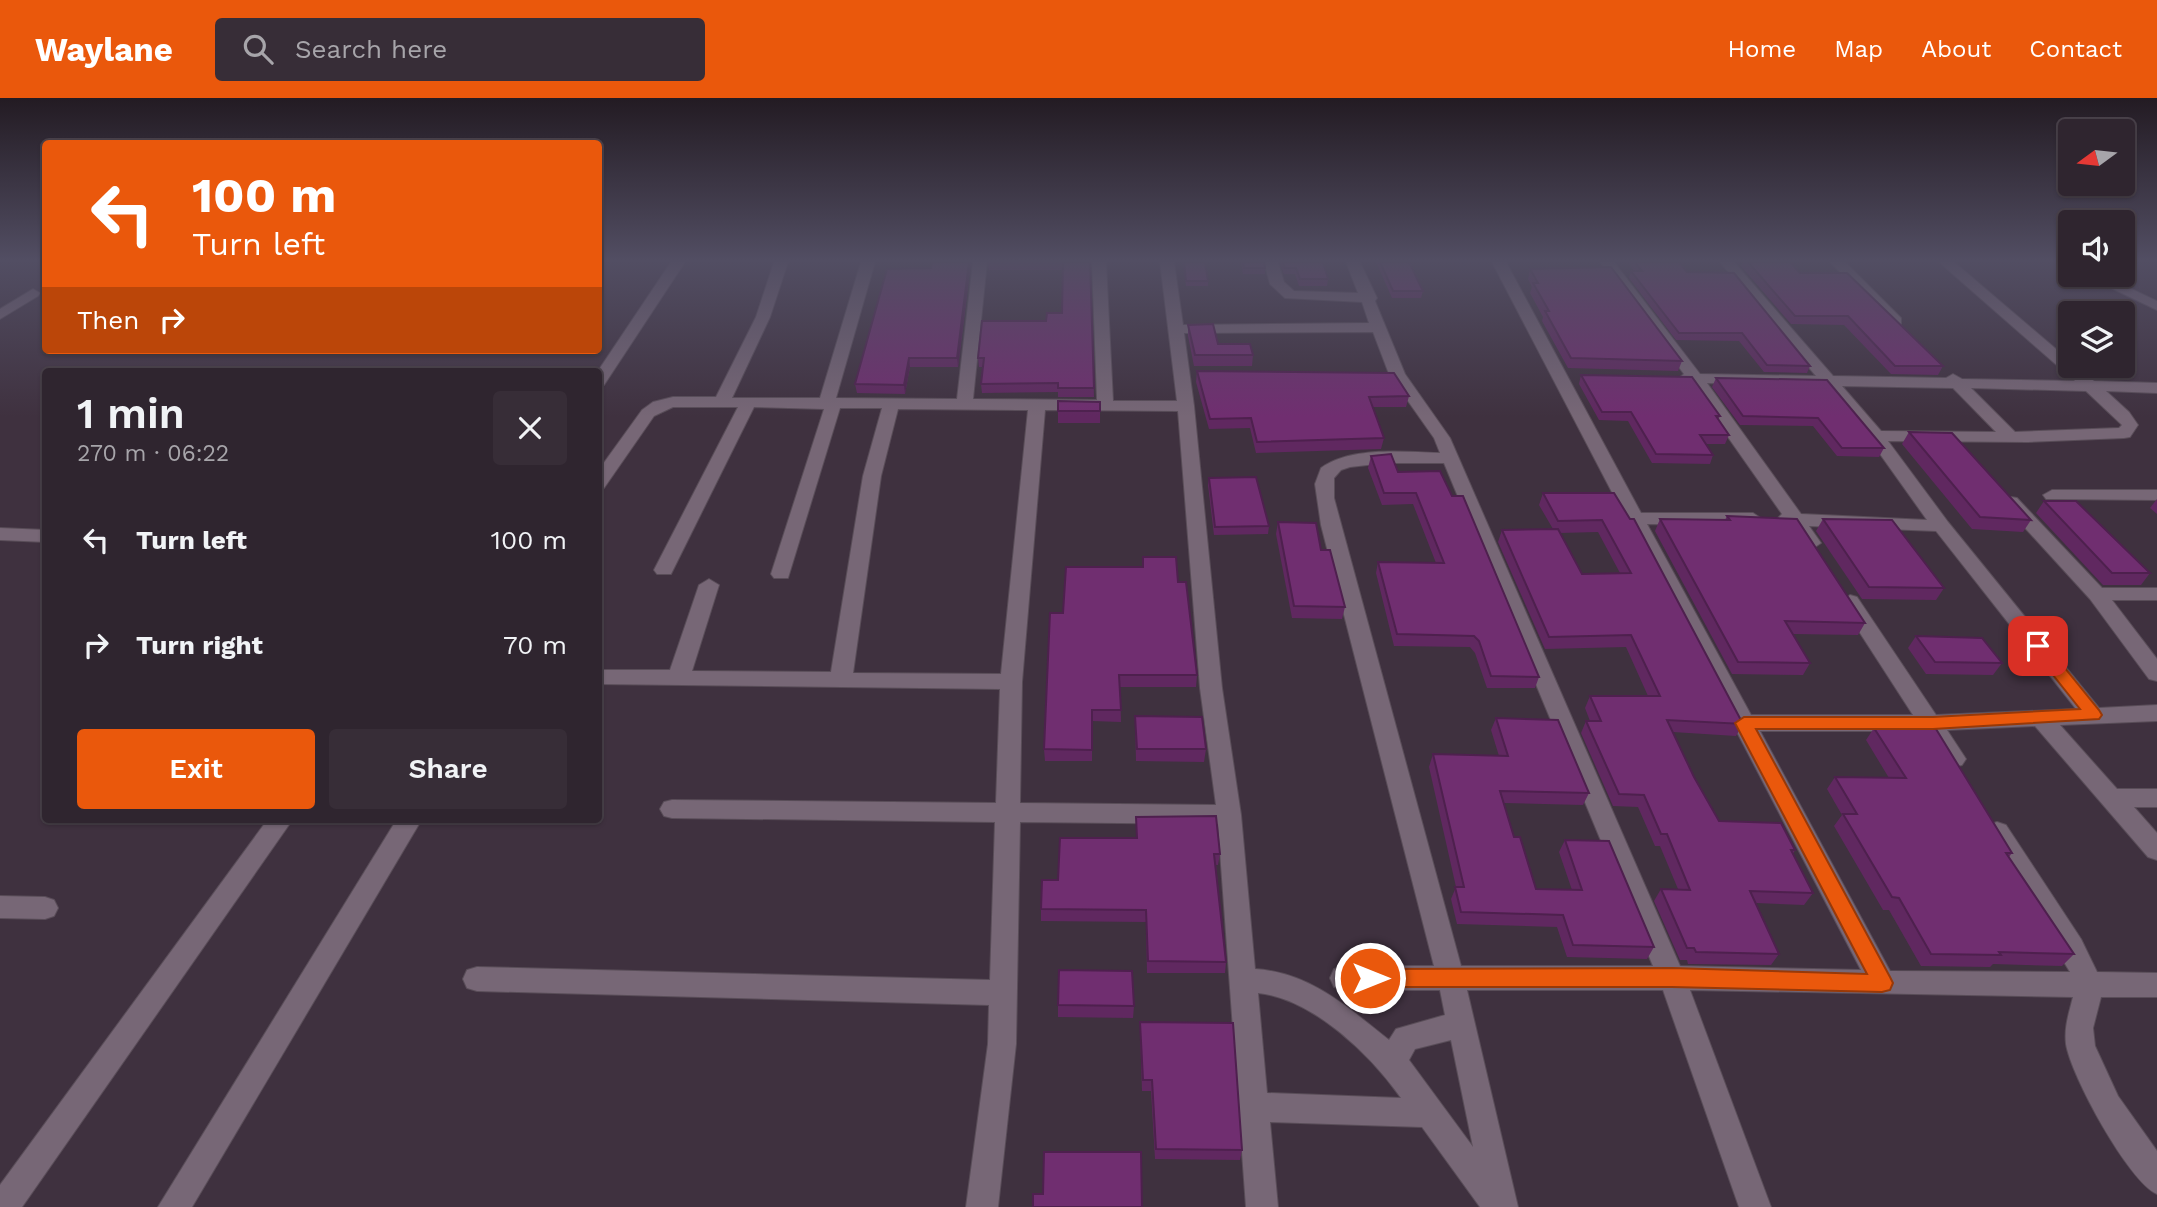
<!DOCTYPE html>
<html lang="en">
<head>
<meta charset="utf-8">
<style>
  body { margin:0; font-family:"Work Sans",sans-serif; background:#372d37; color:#f1f3f6; height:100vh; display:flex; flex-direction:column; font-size:26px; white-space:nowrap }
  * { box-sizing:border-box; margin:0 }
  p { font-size:23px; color:#a7a5aa }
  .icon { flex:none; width:38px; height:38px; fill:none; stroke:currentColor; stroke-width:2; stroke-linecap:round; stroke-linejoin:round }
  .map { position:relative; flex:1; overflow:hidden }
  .sheet { position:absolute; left:42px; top:270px; width:560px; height:455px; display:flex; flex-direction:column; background:#2f252f; border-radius:7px; box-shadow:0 2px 5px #0004,0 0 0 2px #4a424b }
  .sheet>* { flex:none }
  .top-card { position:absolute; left:42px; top:42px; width:560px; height:214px; border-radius:7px; box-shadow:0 2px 5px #0004,0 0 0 2px #4a424b; background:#ea580c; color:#fff; overflow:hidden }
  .needle { width:46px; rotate:255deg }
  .tools { position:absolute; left:2058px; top:21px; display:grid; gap:14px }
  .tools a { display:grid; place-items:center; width:77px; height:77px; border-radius:7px; background:#2f252f; box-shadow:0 2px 5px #0004,0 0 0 2px #4a424b; font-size:35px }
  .pin { position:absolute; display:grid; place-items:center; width:60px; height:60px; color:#fff; margin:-30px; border-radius:14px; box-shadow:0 4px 10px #0006 }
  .me { position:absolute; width:77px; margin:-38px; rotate:90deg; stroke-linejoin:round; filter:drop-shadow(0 0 5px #0008) }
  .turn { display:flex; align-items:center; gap:24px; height:147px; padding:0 35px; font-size:32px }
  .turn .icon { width:91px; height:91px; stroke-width:2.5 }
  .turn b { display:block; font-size:49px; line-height:60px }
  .then { display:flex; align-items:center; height:66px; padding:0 35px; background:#0003; gap:14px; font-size:26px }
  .round { display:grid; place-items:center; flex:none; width:74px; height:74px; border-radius:7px; background:#372d37 }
  .summary { display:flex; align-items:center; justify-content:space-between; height:119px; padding:0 35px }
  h1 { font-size:42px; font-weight:600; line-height:52px }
  .primary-button { display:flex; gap:14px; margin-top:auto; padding:14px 35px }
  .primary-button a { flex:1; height:80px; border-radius:7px; background:#ea580c; color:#fff; font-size:28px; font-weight:600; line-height:80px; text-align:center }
  .primary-button a+a { background:#372d37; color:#f1f3f6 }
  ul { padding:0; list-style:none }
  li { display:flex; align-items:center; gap:21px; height:105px; padding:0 35px }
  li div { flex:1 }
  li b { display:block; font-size:26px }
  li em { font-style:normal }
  header { display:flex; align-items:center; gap:42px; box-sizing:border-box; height:98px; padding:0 35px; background:#ea580c; color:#fff }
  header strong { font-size:33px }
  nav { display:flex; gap:38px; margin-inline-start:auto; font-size:24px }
  .search { width:490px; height:63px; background:#372d37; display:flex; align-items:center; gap:18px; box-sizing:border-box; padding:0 24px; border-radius:7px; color:#a7a5aa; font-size:26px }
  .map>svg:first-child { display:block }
</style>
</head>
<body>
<header>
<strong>Waylane</strong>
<div class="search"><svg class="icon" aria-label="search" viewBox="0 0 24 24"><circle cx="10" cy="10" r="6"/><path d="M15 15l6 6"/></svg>Search here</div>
<nav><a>Home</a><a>Map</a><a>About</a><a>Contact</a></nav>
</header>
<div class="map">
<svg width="2157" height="1109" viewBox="0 0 2157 1109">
  <rect width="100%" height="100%" fill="#3f313f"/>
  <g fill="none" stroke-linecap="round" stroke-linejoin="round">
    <!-- street casing -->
    <g stroke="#594d58" stroke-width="2">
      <g id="street">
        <polygon points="671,164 685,164 604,287 598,289 598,273"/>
        <path d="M774,164h14l-18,55 -38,81h88l41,-136h14l-39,136 121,1 16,-137h14l-14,137 124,1 -5,-138h14l7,139h64l-17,-139h14l9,63 186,-2 -7,-21 -77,-4 -15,-14 -6,-22h14l6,20 10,9 64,2 -12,-31h14l17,36 -2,3 30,73 45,64 230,528 181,4 -369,-708h14l135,251h112l9,6 -9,6 -106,-1 104,191h162l-73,-113 10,-7 7,2 79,118 140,-6 -140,-178 -127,-5 12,17 -9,6 -7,-2 -15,-22 -11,-2 -2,-4 5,-5 -92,-131 -9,-2 -2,-3 5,-4 -84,-112h14l86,112 116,2 -96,-114h14l99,114 113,2 7,-4 9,5 113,2 -136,-119h15l116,99v5h6l18,15 63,2v10l-51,-2 23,21 9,13 -8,12 -6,1 -96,4 -140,-1 60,81 151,186 58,-3v16l-97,4 57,64h40v18h-23l23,26v27l-9,-3 -113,-131 -88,4 19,29 -4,6c-20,6 -29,-19 -38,-34h-164l130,240 180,1 -85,-140 3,-7 9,-3 9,3 75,114 16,33 60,1v24h-56l-8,31 2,18 23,50 39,55v43c-28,-12 -86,-118 -91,-150 -2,-17 3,-31 7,-47l-383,-7 81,217h-32l-76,-217h-196l51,217h-38l-58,-80 -152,-5 8,85h-32l-28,-383 -198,-2 -4,222 -18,163h-32l22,-163 1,-39 -512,-14 -10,-3 -4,-9 4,-9 10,-3 513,13 5,-158 -323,-4 -8,-2 -4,-7 4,-7 8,-2 324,3 4,-114 -402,-5v-14h72l29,-85 10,-6 10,6 -27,86 139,1 32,-196 19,-68h-42l-52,170h-14l-3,-4 53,-165 -70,-2 -83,167h-14l-3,-4 84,-163h-65l-19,9 -50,72 -6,1v-18l44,-61 11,-8 20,-5h43l40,-80zM1373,234l16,42 45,64 6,15c-36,-1 -89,-7 -119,15l-6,16 6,41 113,441h-90l-10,3 -4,9 4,9 10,3h96l5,25 -49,14 -7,11c-42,-33 -78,-67 -134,-71l-14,-154 -19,-127 -28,-282 -10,-73zM1707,285l117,2 46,55 57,80 -126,-6zM1842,288l111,2 43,44 -115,-1zM1971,290l115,3 36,34 -3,3 -104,4zM898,311l130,1 -27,264 -148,-1 28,-197zM1045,312l133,1 22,277 16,117 -196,-2 2,-121zM1385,365h59l209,503h-192l-127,-468v-20l7,-8 9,-3zM1258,895c54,5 113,62 143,105l-134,-5zM1451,942l22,107 -64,-87 6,-11z"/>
        <polygon points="1830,164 1845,164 1901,220 1901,226 1891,226"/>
        <polygon points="2057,164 2070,164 2070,171"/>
        <polygon points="2084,177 2102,177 2157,203 2157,212"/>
        <polygon points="33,191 40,195 38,198 0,221 0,211"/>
        <polygon points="2052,392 2157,392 2157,402 2046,401 2043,397"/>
        <polygon points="2011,399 2017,400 2102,490 2157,490 2157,502 2112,502 2157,561 2157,583 2149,581 2090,501 2005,408 2002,404"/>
        <polygon points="0,430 46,432 46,444 0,442"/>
        <polygon points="268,721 293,721 22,1109 0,1109 0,1087"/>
        <polygon points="397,721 422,721 192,1109 158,1109"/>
        <polygon points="0,798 45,799 54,802 58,810 54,818 45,821 0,820"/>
      </g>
    </g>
    <!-- street -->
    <use href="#street" fill="#776776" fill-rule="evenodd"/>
  </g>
  <!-- wall -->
  <g fill="#602860" fill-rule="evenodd">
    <polygon points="971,164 958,269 910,269 905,296 857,295 855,286 931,170"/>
    <polygon points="988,164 1090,164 1094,299 1058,299 1058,294 982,295 981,286 983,269 979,269 978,260 1062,215 1062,172 989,172"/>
    <polygon points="1183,164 1205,164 1208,183 1208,188 1186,188"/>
    <polygon points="1241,164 1264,164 1265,170 1265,176 1243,176"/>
    <polygon points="1279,164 1323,164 1328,181 1327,188 1299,188 1295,176 1284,176"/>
    <polygon points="1376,164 1409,164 1423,193 1421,200 1392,200"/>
    <polygon points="1630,164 1679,164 1687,174 1810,268 1807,275 1764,274 1739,243 1676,242 1629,180 1631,173 1634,173 1629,166"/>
    <polygon points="1743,164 1790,164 1800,175 1943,268 1938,277 1891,276 1844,227 1791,226 1741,168"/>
    <polygon points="1530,171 1682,263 1678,273 1568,270 1542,223 1543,219 1530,195 1532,189 1528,181"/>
    <polygon points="1188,227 1218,246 1253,257 1252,268 1194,268 1188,238"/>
    <polygon points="1197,273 1409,298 1406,309 1372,309 1384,340 1381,351 1256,355 1250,330 1209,331 1196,284"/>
    <polygon points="1581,277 1720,318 1718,322 1729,337 1725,346 1706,346 1713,357 1710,366 1652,365 1628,323 1599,322 1579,286"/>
    <polygon points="1716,280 1827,282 1884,350 1879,359 1837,358 1813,328 1740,327 1712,289"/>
    <polygon points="1058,303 1100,304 1100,325 1058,325"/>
    <polygon points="1909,334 2031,422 2023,434 1972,431 1902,346"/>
    <polygon points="1371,358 1398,374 1440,373 1539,579 1535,590 1487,590 1475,555 1470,549 1394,548 1376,475 1378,464 1436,465 1413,406 1382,407 1368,370"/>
    <polygon points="1209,380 1269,428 1268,436 1214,437 1208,387"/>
    <path d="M1543,395h71l129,231 -7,12 -63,-4 21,45 25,44 76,29 -2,4 20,39 -9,12 -48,-2 23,51 -8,11 -83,-1 -1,-4h-7l-26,-59 7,-12h17l-18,-43h-5l-17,-39 -25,-1 -32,-73 5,-12h4l-5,-13 5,-12h58l-22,-49 -81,2 -47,-107 4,-12 51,-1 -14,-24zM1598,434l22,41 -38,1 -23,-41z"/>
    <polygon points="2157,401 2157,416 2150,410"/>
    <polygon points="2044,403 2150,475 2141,487 2103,487 2036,415"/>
    <polygon points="1727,418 1865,525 1858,537 1793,536 1810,565 1803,577 1732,576 1655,433 1660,421 1725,422"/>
    <polygon points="1823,421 1944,490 1936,502 1862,501 1816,433"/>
    <polygon points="1278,424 1321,452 1345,509 1342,521 1292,520 1276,436"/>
    <polygon points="1143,459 1178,484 1197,577 1196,589 1120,589 1121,624 1092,623 1092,663 1045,663 1044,651 1063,515 1142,469"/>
    <polygon points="1916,538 2002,565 1993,577 1926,576 1908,550"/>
    <polygon points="1135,618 1206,651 1204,664 1136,663"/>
    <polygon points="1496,620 1589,695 1583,707 1504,705 1514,739 1536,791 1572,792 1559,754 1565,742 1654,849 1647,861 1567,859 1557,829 1457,826 1451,801 1456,789 1429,669 1433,656 1499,658 1491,632"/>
    <polygon points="1874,630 2012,755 2009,759 2074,856 2062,868 1993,866 1990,869 1921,868 1889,812 1883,812 1834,728 1842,717 1827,691 1835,679 1889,680 1866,642"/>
    <polygon points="1136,719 1220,756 1218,767 1216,767 1226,864 1225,875 1147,875 1146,824 1041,823 1041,811 1058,782 1136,740"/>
    <polygon points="1058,907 1134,908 1133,920 1058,919"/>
    <polygon points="1140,924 1242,1052 1240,1062 1155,1061 1151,993 1142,993 1140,935"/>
  </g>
  <!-- shaded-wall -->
  <g fill="#4e204e">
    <polygon points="969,164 971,164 958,269 957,260"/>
    <polygon points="909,260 910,269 905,296 904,287"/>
  </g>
  <!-- building -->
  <g fill="#702e70" stroke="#4e204e" stroke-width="2">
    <polygon points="932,164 969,164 957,260 909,260 904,287 855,286 887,171 931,170"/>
    <polygon points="1063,164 1090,164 1094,290 1058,290 1058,285 981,286 984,260 978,260 982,223 1046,223 1047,215 1062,215"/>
    <polygon points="1184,164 1205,164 1208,183 1186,183"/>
    <polygon points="1243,164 1264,164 1265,170 1244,170"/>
    <polygon points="1283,164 1323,164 1328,181 1300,181 1296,170 1285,170"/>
    <polygon points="1380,164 1409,164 1423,193 1393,193"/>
    <polygon points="1635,164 1679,164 1687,174 1734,175 1810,268 1767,267 1742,235 1679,235 1631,173 1642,173"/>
    <polygon points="1748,164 1790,164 1800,175 1847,175 1943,268 1895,268 1848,218 1795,218"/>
    <polygon points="1611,169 1682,263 1571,260 1545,213 1549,213 1533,185 1538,185 1530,171"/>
    <polygon points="1213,226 1218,246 1250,246 1253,257 1195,257 1188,227"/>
    <polygon points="1197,273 1394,275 1409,298 1369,299 1384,340 1257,344 1251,320 1210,321"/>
    <polygon points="1581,277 1692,279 1720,318 1716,318 1729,337 1700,337 1713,357 1656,356 1631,314 1602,314"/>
    <polygon points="1716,280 1827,282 1884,350 1842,350 1818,320 1743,318"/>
    <polygon points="1058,303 1100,304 1100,313 1058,313"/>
    <polygon points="1909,334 1952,335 2031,422 1980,419"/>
    <polygon points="1391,356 1398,374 1440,373 1452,398 1463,398 1539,579 1491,578 1479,543 1474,538 1397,536 1378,464 1444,465 1416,395 1384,395 1371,358"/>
    <polygon points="1256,379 1269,428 1215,429 1209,380"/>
    <polygon points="1543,395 1614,395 1630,421 1634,421 1743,626 1667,622 1694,679 1719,723 1781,725 1795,752 1791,752 1813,795 1750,793 1779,856 1696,854 1694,850 1687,850 1661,791 1690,792 1667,736 1661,736 1644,697 1619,696 1586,623 1601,623 1590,598 1660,598 1631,537 1549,539 1502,432 1558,431 1582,476 1631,475 1602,422 1558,423"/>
    <polygon points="2044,403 2076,403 2150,475 2112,475"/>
    <polygon points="1727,418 1797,421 1865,525 1785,523 1810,565 1738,564 1660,421 1730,422"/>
    <polygon points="1823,421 1892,422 1944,490 1869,489"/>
    <polygon points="1278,424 1316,425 1321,452 1330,452 1345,509 1294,508"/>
    <polygon points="1143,459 1176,459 1178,484 1186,484 1197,577 1119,577 1121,612 1092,612 1092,652 1044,651 1050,515 1063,515 1066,469 1143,469"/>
    <polygon points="1916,538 1982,540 2002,565 1935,564"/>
    <polygon points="1135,618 1202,619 1206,651 1137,651"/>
    <polygon points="1496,620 1558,622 1589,695 1500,693 1514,739 1520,739 1536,791 1582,792 1565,742 1609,743 1654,849 1573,847 1563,817 1461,814 1455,789 1464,789 1433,656 1508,658"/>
    <polygon points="1874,630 1936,631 2012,755 2006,755 2074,856 1999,854 2001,857 1931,856 1899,800 1892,799 1843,716 1857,716 1835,679 1906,680"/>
    <polygon points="1216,718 1220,756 1214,756 1226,864 1148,863 1146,812 1041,811 1042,782 1058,782 1060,740 1137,740 1136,719"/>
    <polygon points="1059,872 1132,873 1134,908 1058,907"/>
    <polygon points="1140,924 1233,925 1242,1052 1156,1051 1152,982 1143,982"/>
    <polygon points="1044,1054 1141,1054 1142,1109 1033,1109 1033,1096 1043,1096"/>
  </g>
  <!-- sky -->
  <linearGradient id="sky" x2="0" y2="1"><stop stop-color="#231b23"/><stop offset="0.51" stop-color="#524e63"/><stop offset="1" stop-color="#524e63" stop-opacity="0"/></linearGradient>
  <rect width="2157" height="319" fill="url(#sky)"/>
  <!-- route -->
  <polygon fill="#ea580c" stroke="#983908" stroke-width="2" points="2038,542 2044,544 2099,612 2102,617 2099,621 1933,631 1756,631 1890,879 1893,885 1890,892 1882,894 1672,889 1370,889 1363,887 1360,880 1363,874 1370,871 1672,870 1867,876 1735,625 1744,619 1933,619 2080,611 2030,548"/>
</svg>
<div class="tools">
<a><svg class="needle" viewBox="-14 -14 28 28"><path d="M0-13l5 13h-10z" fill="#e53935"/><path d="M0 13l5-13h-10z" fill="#a7a5aa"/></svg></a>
<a><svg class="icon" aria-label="sound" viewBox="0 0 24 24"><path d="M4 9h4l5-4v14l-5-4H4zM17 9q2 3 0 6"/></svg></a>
<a><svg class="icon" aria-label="layers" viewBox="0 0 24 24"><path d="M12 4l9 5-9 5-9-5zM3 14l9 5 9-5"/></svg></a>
</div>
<div class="pin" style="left:2038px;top:548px;background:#d93025"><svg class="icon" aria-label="arrive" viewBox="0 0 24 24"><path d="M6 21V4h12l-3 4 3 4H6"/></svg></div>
<svg class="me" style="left:1370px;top:880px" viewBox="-20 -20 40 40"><circle r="17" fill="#ea580c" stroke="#fff" stroke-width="3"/><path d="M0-11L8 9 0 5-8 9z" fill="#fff"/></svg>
<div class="top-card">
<div class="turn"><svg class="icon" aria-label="left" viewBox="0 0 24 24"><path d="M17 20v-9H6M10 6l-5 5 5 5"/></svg><div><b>100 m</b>Turn left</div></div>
<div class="then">Then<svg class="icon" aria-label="right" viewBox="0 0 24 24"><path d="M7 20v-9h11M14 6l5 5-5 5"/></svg></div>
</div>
<section class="sheet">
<div class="summary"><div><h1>1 min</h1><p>270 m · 06:22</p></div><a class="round"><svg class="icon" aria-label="close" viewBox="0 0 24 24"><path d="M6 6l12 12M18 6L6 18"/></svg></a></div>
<ul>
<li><svg class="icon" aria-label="left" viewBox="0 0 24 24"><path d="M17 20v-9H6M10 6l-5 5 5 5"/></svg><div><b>Turn left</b></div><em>100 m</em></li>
<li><svg class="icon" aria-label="right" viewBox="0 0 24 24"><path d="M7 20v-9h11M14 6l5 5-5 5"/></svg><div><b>Turn right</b></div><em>70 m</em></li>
</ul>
<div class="primary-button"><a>Exit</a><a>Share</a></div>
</section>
</div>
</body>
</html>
